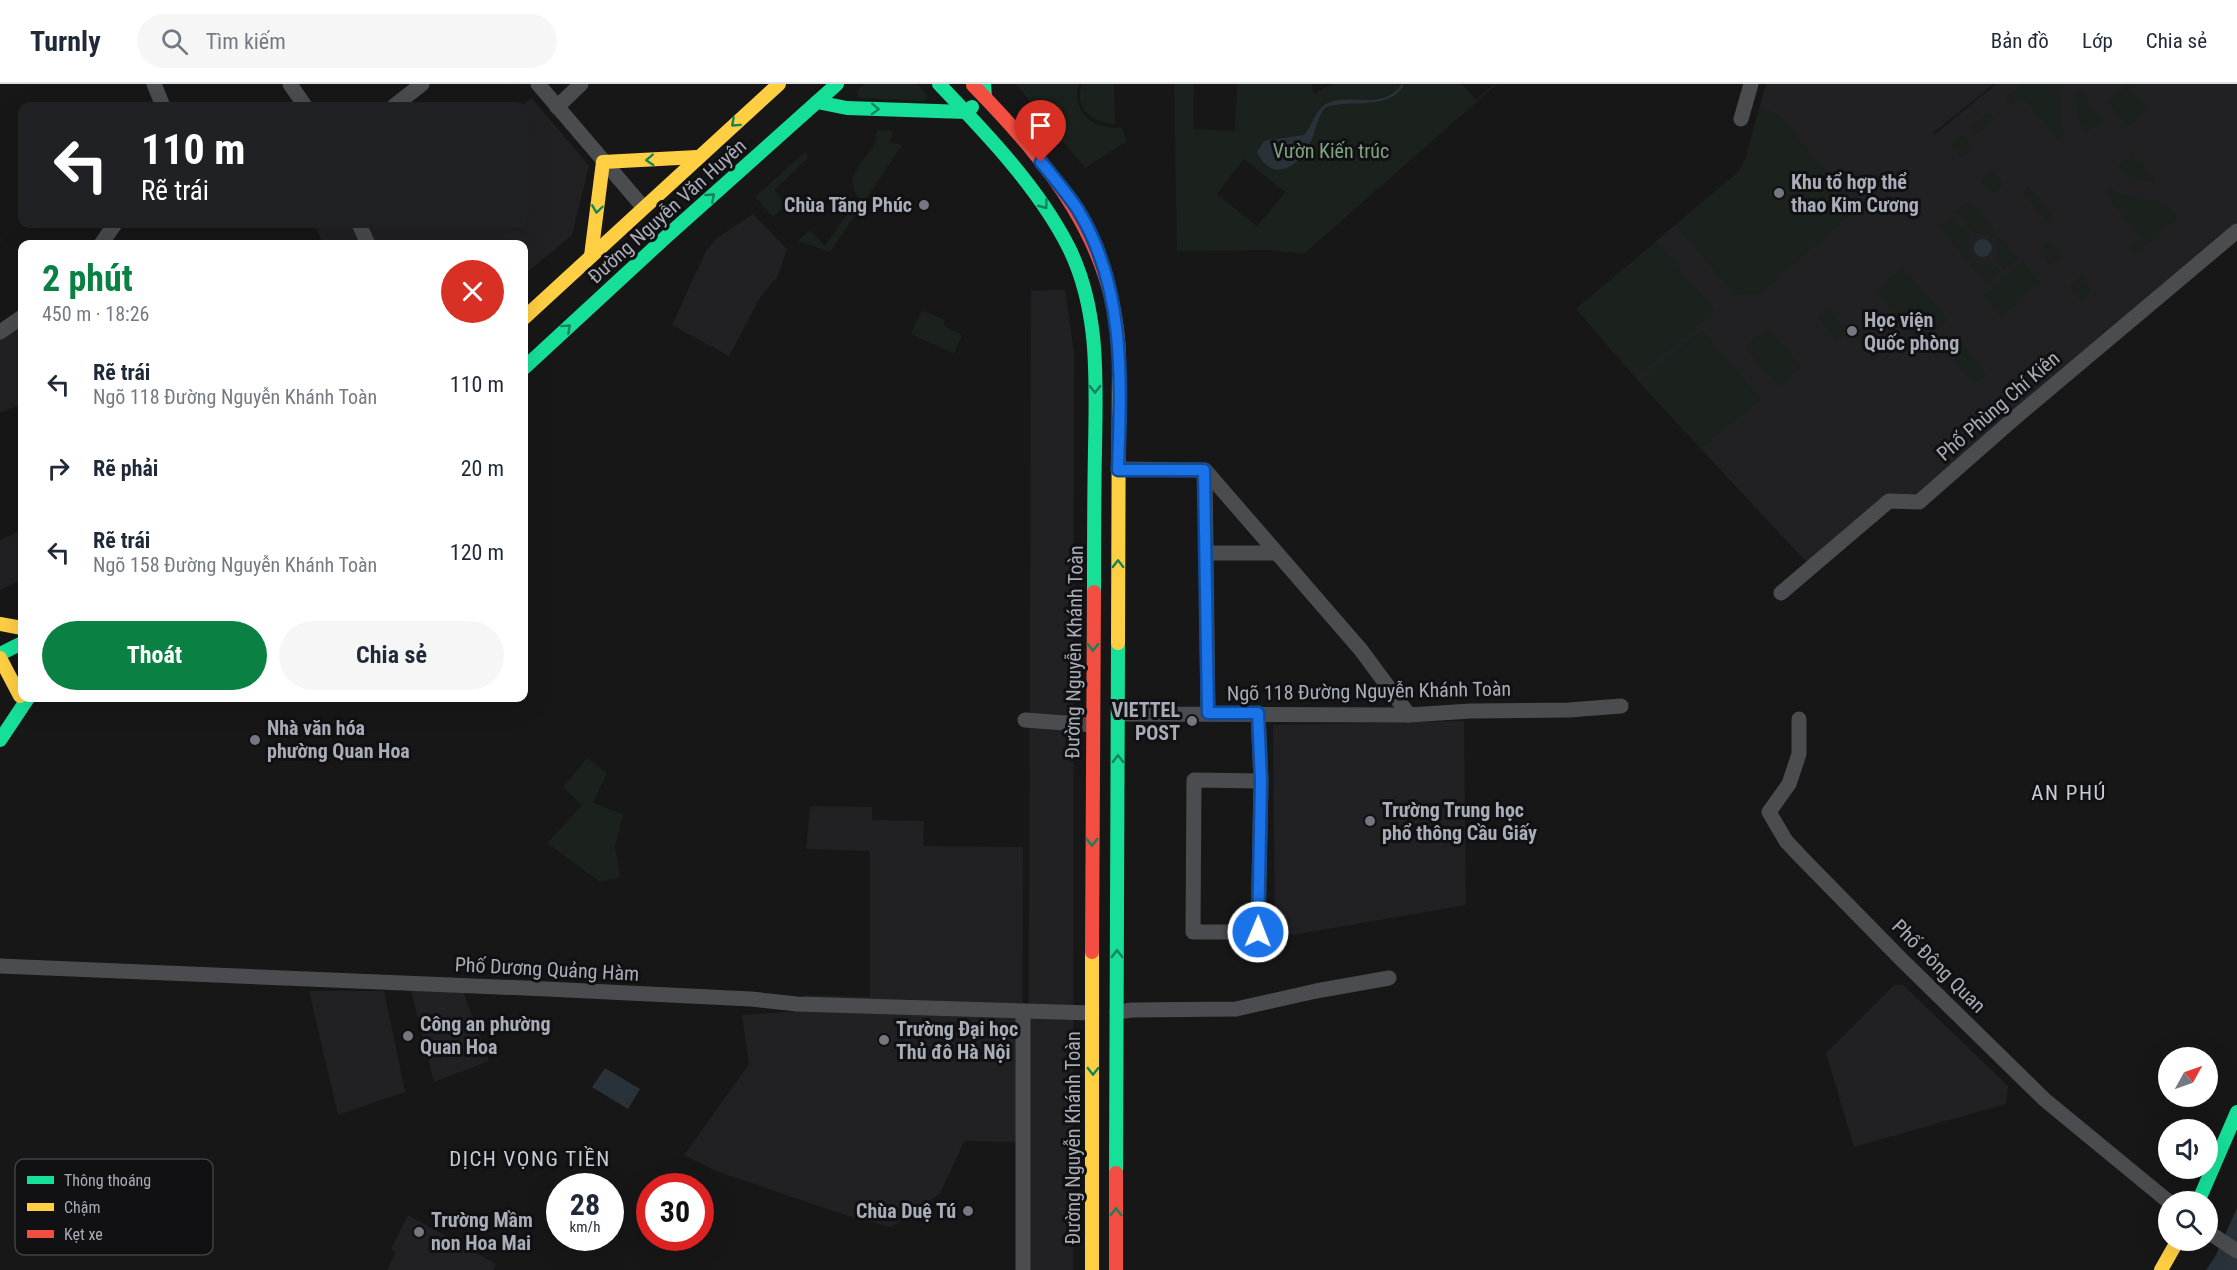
<!DOCTYPE html>
<html lang="vi">
<head>
<meta charset="utf-8">
<style>
  body { margin:0; font-family:"Roboto Condensed",sans-serif; background:#f6f6f7; color:#1f2937; height:100vh; display:flex; flex-direction:column; font-size:22px; white-space:nowrap }
  * { box-sizing:border-box; margin:0 }
  p { font-size:20px; color:#747a83 }
  .icon { flex:none; width:33px; height:33px; fill:none; stroke:currentColor; stroke-width:2; stroke-linecap:round; stroke-linejoin:round }
  .map { position:relative; flex:1; overflow:hidden }
  .side { position:absolute; left:18px; top:156px; width:510px; height:462px; display:flex; flex-direction:column; background:#fff; border-radius:12px; box-shadow:0 6px 24px #0002 }
  .side>* { flex:none }
  .guide { position:absolute; left:18px; top:18px; width:510px; height:126px; border-radius:12px; box-shadow:0 6px 24px #0002; background:#202124; color:#fff; overflow:hidden }
  .needle { width:39px; rotate:50deg }
  .buttons { position:absolute; left:2158px; top:963px; display:grid; gap:12px }
  .buttons a { display:grid; place-items:center; width:60px; height:60px; border-radius:50%; background:#fff; box-shadow:0 6px 24px #0002; font-size:30px }
  .speed { position:absolute; left:546px; top:1089px; display:flex; gap:12px; font-size:30px; font-weight:700; text-align:center }
  .speed>* { display:grid; place-content:center; width:78px; height:78px; border-radius:50%; background:#fff; box-shadow:0 6px 24px #0002; line-height:1 }
  .speed small { font-size:15px; font-weight:400 }
  .speed .limit { border:9px solid #d22; background:#fff; color:#111 }
  .pin { position:absolute; display:grid; place-items:center; width:51px; height:51px; color:#fff; margin:-62px -26px; border-radius:50% 50% 50% 0; rotate:-45deg; box-shadow:0 0 6px #0007 }
  .pin .icon { rotate:45deg }
  .me { position:absolute; width:66px; margin:-33px; rotate:1deg; stroke-linejoin:round; filter:drop-shadow(0 0 4px #0008) }
  .turn { display:flex; align-items:center; gap:21px; height:126px; padding:0 24px; font-size:27px }
  .turn .icon { width:78px; height:78px; stroke-width:2.5 }
  .turn b { display:block; font-size:42px; line-height:51px }
  .round { display:grid; place-items:center; flex:none; width:63px; height:63px; border-radius:32px; background:#f6f6f7 }
  .summary { display:flex; align-items:center; justify-content:space-between; height:102px; padding:0 24px }
  h1 { font-size:36px; font-weight:700; line-height:45px; color:#0b8043 }
  .cta { display:flex; gap:12px; margin-top:auto; padding:12px 24px }
  .cta a { flex:1; height:69px; border-radius:36px; background:#0b8043; color:#fff; font-size:24px; font-weight:700; line-height:69px; text-align:center }
  .cta a+a { background:#f6f6f7; color:#1f2937 }
  ul { padding:0; list-style:none }
  li { display:flex; align-items:center; gap:18px; height:84px; padding:0 24px }
  li div { flex:1 }
  li b { display:block; font-size:22px }
  li em { font-style:normal }
  header { display:flex; align-items:center; gap:36px; box-sizing:border-box; height:84px; padding:0 30px; background:#fff; border-bottom:2px solid #e0e1e3 }
  header strong { font-size:28px }
  nav { display:flex; gap:33px; margin-inline-start:auto; font-size:21px }
  .search { width:420px; height:54px; background:#f6f6f7; display:flex; align-items:center; gap:15px; box-sizing:border-box; padding:0 21px; border-radius:33px; color:#747a83; font-size:22px }
  .map>svg:first-child { display:block }
</style>
</head>
<body>
<header>
<strong>Turnly</strong>
<div class="search"><svg class="icon" aria-label="search" viewBox="0 0 24 24"><circle cx="10" cy="10" r="6"/><path d="M15 15l6 6"/></svg>Tìm kiếm</div>
<nav><a>Bản đồ</a><a>Lớp</a><a>Chia sẻ</a></nav>
</header>
<div class="map">
<svg width="2237" height="1186" viewBox="0 0 2237 1186">
  <rect width="100%" height="100%" fill="#171717"/>
  <!-- built -->
  <g fill="#212124">
    <polygon points="1766,0 1994,0 1933,49 1934,51 1996,0 2237,0 2237,139 2082,269 1923,409 1903,413 1807,479 1639,298 1576,225 1740,86 1745,76"/>
    <polygon points="532,14 589,82 572,151 524,191 524,160 323,160 314,140 524,140 524,22 521,22"/>
    <polygon points="753,130 787,165 778,192 761,212 729,272 672,241 706,167 717,154"/>
    <polygon points="1065,205 1074,269 1073,1186 1028,1186 1031,207"/>
    <polygon points="16,240 22,250 22,334 17,322 0,329 0,249"/>
    <polygon points="22,446 22,496 0,506 0,456"/>
    <polygon points="1464,637 1466,821 1275,854 1273,641"/>
    <polygon points="810,722 872,723 872,736 924,737 923,762 1023,763 1022,1058 964,1057 940,1110 891,1143 848,1132 716,1087 684,1071 749,980 742,931 803,927 804,911 870,913 870,767 806,765"/>
    <polygon points="1894,901 1903,901 2008,1002 2006,1020 1854,1063 1826,969"/>
    <polygon points="309,907 384,907 405,1008 338,1031"/>
    <polygon points="411,907 463,907 489,977 434,998"/>
    <polygon points="408,1131 496,1180 493,1186 387,1186 396,1168 391,1165"/>
  </g>
  <!-- green -->
  <g fill="#1b211c" fill-rule="evenodd">
    <polygon points="865,0 918,0 928,13 924,17 858,14 857,7"/>
    <path d="M1016,0h63c-7,17 5,38 23,42 6,2 14,1 20,2l5,13 -42,27z"/>
    <path d="M1082,0h32l1,40c-23,-1 -42,-15 -33,-40z"/>
    <path d="M1174,0h20l-1,45 42,2 2,-47h75l2,10 18,-10h130l14,16 18,-16h3l-193,170 -35,-4 -92,1zM1244,75l41,33 -28,34 -40,-32z"/>
    <polygon points="2023,0 2060,0 2061,42 2065,49 2058,55 2023,13 2012,21 2006,14"/>
    <polygon points="2128,1 2149,26 2128,43 2108,18"/>
    <polygon points="2078,8 2082,9 2103,35 2087,48 2079,36 2076,11"/>
    <polygon points="1760,22 1777,30 1858,124 1759,210 1735,211 1676,141 1740,86 1745,76"/>
    <polygon points="1989,29 1995,36 1975,52 1971,44"/>
    <path d="M877,46l16,1 -3,11 12,3 -38,57c-23,-19 -6,-36 8,-53 4,-5 4,-13 5,-19z"/>
    <polygon points="1959,52 1965,53 1974,64 1961,75 1951,61"/>
    <polygon points="805,68 809,73 774,106 787,120 773,133 755,113"/>
    <polygon points="2133,69 2155,94 2154,99 2127,93 2117,83"/>
    <polygon points="1993,86 2003,100 1995,109 1992,109 1980,97"/>
    <polygon points="2029,103 2054,133 2048,138 2022,108"/>
    <polygon points="2111,104 2118,109 2168,121 2176,131 2176,136 2136,170 2131,164 2142,154 2104,110"/>
    <polygon points="1969,116 1997,150 1994,153 1984,149 1975,151 1955,128"/>
    <polygon points="854,120 860,124 830,168 798,157 810,146 825,162"/>
    <polygon points="1952,131 1972,154 1968,163 1970,173 1966,176 1938,142"/>
    <polygon points="2000,153 2018,175 2004,186 1995,175 1999,168 1996,156"/>
    <polygon points="1657,157 1715,227 1636,294 1576,225"/>
    <polygon points="2048,158 2053,159 2063,170 2050,181 2040,167"/>
    <polygon points="1973,176 1982,180 1992,178 2001,189 1987,201 1969,179"/>
    <polygon points="2022,178 2040,199 2001,233 1983,212"/>
    <polygon points="1903,183 1948,236 1919,260 1874,207"/>
    <polygon points="2081,192 2091,206 2082,215 2078,214 2069,203"/>
    <polygon points="1828,225 1847,249 1837,257 1818,233"/>
    <polygon points="922,226 945,236 944,242 962,251 954,270 911,250"/>
    <polygon points="1862,243 1882,267 1872,275 1853,251"/>
    <polygon points="1768,244 1801,283 1779,302 1745,263"/>
    <polygon points="1702,245 1761,315 1701,365 1639,298"/>
    <polygon points="1963,261 1987,290 1974,301 1949,272"/>
    <polygon points="587,674 607,689 593,719 623,730 615,763 620,793 600,798 547,759 582,721 563,703"/>
  </g>
  <!-- water -->
  <g fill="#2a3239">
    <path d="M1402,0l2,1c-15,26 -53,14 -78,22 -11,12 -9,25 -17,38 -13,24 -37,38 -52,7l7,-11 40,-6c9,-10 10,-24 22,-31 24,-13 55,9 76,-20z"/>
    <circle cx="1983" cy="164" r="9"/>
    <polygon points="605,984 640,1005 628,1025 592,1003"/>
    <polygon points="2237,1124 2237,1186 2206,1186 2216,1171"/>
  </g>
  <g fill="none" stroke-linecap="round" stroke-linejoin="round">
    <!-- street -->
    <g stroke="#4b4c50" stroke-width="15">
      <polyline points="154,0 163,22"/>
      <polyline points="290,0 305,22"/>
      <polyline points="538,0 643,123"/>
      <polyline points="394,22 422,0"/>
      <polyline points="557,23 581,0"/>
      <polyline points="1741,35 1751,0"/>
      <polyline points="359,140 368,160"/>
      <polyline points="101,160 115,140"/>
      <polyline points="0,248 22,233"/>
      <polyline points="1118,385 1205,386 1361,566 1409,631"/>
      <polyline points="1205,386 1208,629"/>
      <polyline points="1206,469 1277,469"/>
      <polyline points="1781,509 1889,417 1919,418 2010,338 2237,147"/>
      <polyline points="1258,629 1261,697 1258,848 1193,848 1194,696 1261,697"/>
      <polyline points="1118,630 1409,631 1471,627 1569,626 1621,622"/>
      <polyline points="1799,635 1799,670 1789,700 1769,728 1786,757 1801,773 1902,876 2045,1016 2169,1118"/>
      <polyline points="1025,636 1092,641"/>
      <polyline points="0,882 547,905 751,915 797,920 1092,929"/>
      <polyline points="1023,927 1023,1186"/>
      <polyline points="1117,928 1132,926 1236,925 1316,907 1389,894"/>
      <polyline points="2208,1148 2237,1167"/>
    </g>
    <!-- fast -->
    <g stroke="#16e098" stroke-width="14">
      <path d="M939,0c46,48 100,104 130,164 31,63 27,134 26,202 -1,47 -1,94 -1,142"/>
      <polyline points="984,0 985,13"/>
      <polyline points="817,18 847,24 966,28 972,23"/>
      <polyline points="524,284 667,152 837,0"/>
      <polyline points="0,570 22,559"/>
      <polyline points="0,656 28,614"/>
      <polyline points="1116,1089 1118,559"/>
      <polyline points="2198,1118 2237,1028"/>
    </g>
    <!-- slow -->
    <g stroke="#ffcf43" stroke-width="14">
      <polyline points="591,172 603,78 697,73"/>
      <polyline points="524,234 779,0"/>
      <polyline points="0,540 22,544"/>
      <polyline points="1118,559 1119,272"/>
      <polyline points="0,574 20,612"/>
      <polyline points="1092,1186 1092,868"/>
      <polyline points="2161,1186 2178,1156"/>
    </g>
    <!-- jam -->
    <g stroke="#f24e42" stroke-width="14">
      <path d="M973,1c75,77 143,159 146,271"/>
      <polyline points="1092,868 1094,508"/>
      <polyline points="1116,1186 1116,1089"/>
    </g>
  </g>
  <!-- one-way arrows -->
  <defs><path id="oneway-chevron" d="M-2-3.5L2.5 0L-2 3.5" fill="none" stroke-width="1.6" stroke-linecap="round" stroke-linejoin="round" transform="scale(1.5)"/></defs>
  <g stroke="#14835c">
    <use href="#oneway-chevron" transform="translate(875 25) rotate(2)"/>
    <use href="#oneway-chevron" transform="translate(735 39) rotate(138)"/>
    <use href="#oneway-chevron" transform="translate(650 76) rotate(177)"/>
    <use href="#oneway-chevron" transform="translate(711 113) rotate(-41)"/>
    <use href="#oneway-chevron" transform="translate(1044 121) rotate(53)"/>
    <use href="#oneway-chevron" transform="translate(597 125) rotate(98)"/>
    <use href="#oneway-chevron" transform="translate(567 244) rotate(-42)"/>
    <use href="#oneway-chevron" transform="translate(1095 305) rotate(90)"/>
    <use href="#oneway-chevron" transform="translate(1118 480) rotate(-90)"/>
    <use href="#oneway-chevron" transform="translate(1093 563) rotate(91)"/>
    <use href="#oneway-chevron" transform="translate(1118 675) rotate(-90)"/>
    <use href="#oneway-chevron" transform="translate(1092 758) rotate(90)"/>
    <use href="#oneway-chevron" transform="translate(1117 870) rotate(-90)"/>
    <use href="#oneway-chevron" transform="translate(1093 987) rotate(90)"/>
    <use href="#oneway-chevron" transform="translate(1116 1128) rotate(-90)"/>
  </g>
  <g fill="none" stroke-linecap="round" stroke-linejoin="round">
    <!-- route casing -->
    <g stroke="#114b97" stroke-width="15">
      <path id="route" d="M1041,78c13,16 26,31 37,48 48,79 43,170 40,260h86l4,243h50l3,68 -3,151"/>
    </g>
    <!-- route -->
    <use href="#route" stroke="#1a73e8" stroke-width="10"/>
  </g>
  <!-- markers -->
  <g fill="#757880" stroke="#111113" stroke-width="2">
    <circle cx="1779" cy="109" r="6"/>
    <circle cx="924" cy="121" r="6"/>
    <circle cx="1852" cy="247" r="6"/>
    <circle cx="1192" cy="637" r="6"/>
    <circle cx="255" cy="656" r="6"/>
    <circle cx="1370" cy="737" r="6"/>
    <circle cx="408" cy="952" r="6"/>
    <circle cx="884" cy="956" r="6"/>
    <circle cx="968" cy="1127" r="6"/>
    <circle cx="419" cy="1148" r="6"/>
  </g>
  <g text-anchor="middle" dominant-baseline="central" stroke-width="6" stroke-linejoin="round" paint-order="stroke">
    <!-- park labels -->
    <g font-size="20" fill="#7fa381" stroke="#111113">
      <text x="1331" y="67">Vườn Kiến trúc</text>
    </g>
    <!-- poi labels -->
    <g font-size="20" font-weight="bold" fill="#a8adb8" stroke="#111113" text-anchor="start">
      <text x="1791" y="98">Khu tổ hợp thể<tspan x="1791" dy="23">thao Kim Cương</tspan></text>
      <text x="912" y="121" text-anchor="end">Chùa Tăng Phúc</text>
      <text x="1864" y="236">Học viện<tspan x="1864" dy="23">Quốc phòng</tspan></text>
      <text x="1180" y="626" text-anchor="end">VIETTEL<tspan x="1180" dy="23">POST</tspan></text>
      <text x="267" y="644">Nhà văn hóa<tspan x="267" dy="23">phường Quan Hoa</tspan></text>
      <text x="1382" y="726">Trường Trung học<tspan x="1382" dy="23">phổ thông Cầu Giấy</tspan></text>
      <text x="420" y="940">Công an phường<tspan x="420" dy="23">Quan Hoa</tspan></text>
      <text x="896" y="945">Trường Đại học<tspan x="896" dy="23">Thủ đô Hà Nội</tspan></text>
      <text x="956" y="1127" text-anchor="end">Chùa Duệ Tú</text>
      <text x="431" y="1136">Trường Mầm<tspan x="431" dy="23">non Hoa Mai</tspan></text>
    </g>
    <!-- street labels -->
    <g font-size="20" fill="#a8adb8" stroke="#111113">
      <text transform="translate(667 127) rotate(-42)">Đường Nguyễn Văn Huyên</text>
      <text transform="translate(1998 322) rotate(-41)">Phố Phùng Chí Kiên</text>
      <text transform="translate(1074 568) rotate(-89)">Đường Nguyễn Khánh Toàn</text>
      <text transform="translate(1369 607) rotate(-1)">Ngõ 118 Đường Nguyễn Khánh Toàn</text>
      <text transform="translate(1939 882) rotate(45)">Phố Đông Quan</text>
      <text transform="translate(547 885) rotate(3)">Phố Dương Quảng Hàm</text>
      <text transform="translate(1073 1054) rotate(-90)">Đường Nguyễn Khánh Toàn</text>
    </g>
    <!-- neighbourhood labels -->
    <g font-size="21" letter-spacing="1.5" fill="#c9ccd4" stroke="#111113">
      <text x="2069" y="709">AN PHÚ</text>
      <text x="530" y="1075">DỊCH VỌNG TIỀN</text>
    </g>
  </g>
  <!-- legend -->
  <rect x="15" y="1075" width="198" height="96" rx="9" fill="#111113" stroke="#3e4045" stroke-width="1.5"/>
  <rect x="27" y="1092" width="27" height="8" fill="#16e098"/>
  <rect x="27" y="1119" width="27" height="8" fill="#ffcf43"/>
  <rect x="27" y="1146" width="27" height="8" fill="#f24e42"/>
  <g font-size="16" fill="#a8adb8">
    <text x="64" y="1102">Thông thoáng</text>
    <text x="64" y="1129">Chậm</text>
    <text x="64" y="1156">Kẹt xe</text>
  </g>
</svg>
<div class="buttons">
<a><svg class="needle" viewBox="-14 -14 28 28"><path d="M0-13l5 13h-10z" fill="#e53935"/><path d="M0 13l5-13h-10z" fill="#747a83"/></svg></a>
<a><svg class="icon" aria-label="sound" viewBox="0 0 24 24"><path d="M4 9h4l5-4v14l-5-4H4zM17 9q2 3 0 6"/></svg></a>
<a><svg class="icon" aria-label="search" viewBox="0 0 24 24"><circle cx="10" cy="10" r="6"/><path d="M15 15l6 6"/></svg></a>
</div>
<div class="speed"><div>28<small>km/h</small></div><div class="limit">30</div></div>
<div class="pin" style="left:1041px;top:78px;background:#d93025"><svg class="icon" aria-label="arrive" viewBox="0 0 24 24"><path d="M6 21V4h12l-3 4 3 4H6"/></svg></div>
<svg class="me" style="left:1258px;top:848px" viewBox="-20 -20 40 40"><circle r="17" fill="#1a73e8" stroke="#fff" stroke-width="3"/><path d="M0-11L8 9 0 5-8 9z" fill="#fff"/></svg>
<div class="guide">
<div class="turn"><svg class="icon" aria-label="left" viewBox="0 0 24 24"><path d="M17 20v-9H6M10 6l-5 5 5 5"/></svg><div><b>110 m</b>Rẽ trái</div></div>
</div>
<section class="side">
<div class="summary"><div><h1>2 phút</h1><p>450 m · 18:26</p></div><a class="round" style="background:#d93025;color:#fff"><svg class="icon" aria-label="close" viewBox="0 0 24 24"><path d="M6 6l12 12M18 6L6 18"/></svg></a></div>
<ul>
<li><svg class="icon" aria-label="left" viewBox="0 0 24 24"><path d="M17 20v-9H6M10 6l-5 5 5 5"/></svg><div><b>Rẽ trái</b><p>Ngõ 118 Đường Nguyễn Khánh Toàn</p></div><em>110 m</em></li>
<li><svg class="icon" aria-label="right" viewBox="0 0 24 24"><path d="M7 20v-9h11M14 6l5 5-5 5"/></svg><div><b>Rẽ phải</b></div><em>20 m</em></li>
<li><svg class="icon" aria-label="left" viewBox="0 0 24 24"><path d="M17 20v-9H6M10 6l-5 5 5 5"/></svg><div><b>Rẽ trái</b><p>Ngõ 158 Đường Nguyễn Khánh Toàn</p></div><em>120 m</em></li>
</ul>
<div class="cta"><a>Thoát</a><a>Chia sẻ</a></div>
</section>
</div>
</body>
</html>
